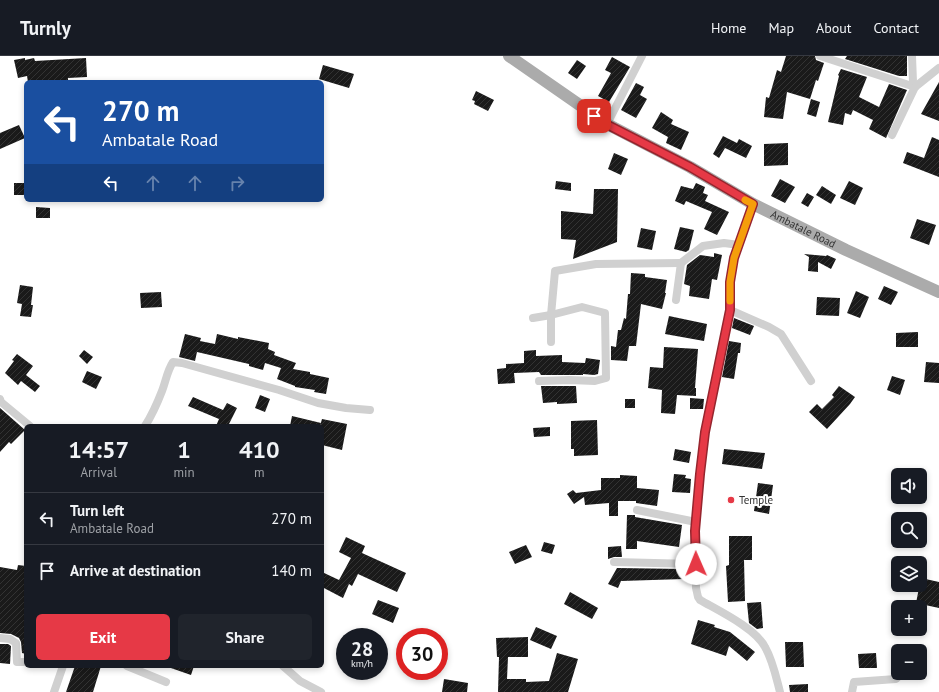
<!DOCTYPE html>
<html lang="en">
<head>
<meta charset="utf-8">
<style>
  body { margin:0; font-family:"PT Sans",sans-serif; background:#20242c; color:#f1f3f6; height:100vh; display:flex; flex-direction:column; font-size:15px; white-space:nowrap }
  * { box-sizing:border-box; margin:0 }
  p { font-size:13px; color:#9ea1a6 }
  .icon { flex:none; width:22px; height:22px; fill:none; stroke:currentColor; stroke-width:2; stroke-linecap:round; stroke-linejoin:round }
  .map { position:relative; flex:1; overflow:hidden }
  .sheet { position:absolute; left:24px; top:368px; width:300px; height:244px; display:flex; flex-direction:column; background:#171b24; border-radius:6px; box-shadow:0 2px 6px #0003 }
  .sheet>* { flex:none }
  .top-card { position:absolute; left:24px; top:24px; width:300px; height:122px; border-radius:6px; box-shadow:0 2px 6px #0003; background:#1a4fa0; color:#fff; overflow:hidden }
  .tools { position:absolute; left:891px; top:412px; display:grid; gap:8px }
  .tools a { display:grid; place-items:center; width:36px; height:36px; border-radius:6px; background:#171b24; box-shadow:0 2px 6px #0003; font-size:20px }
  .speed { position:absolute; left:336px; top:572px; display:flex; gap:8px; font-size:20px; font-weight:700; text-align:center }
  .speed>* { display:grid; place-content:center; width:52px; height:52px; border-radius:50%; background:#171b24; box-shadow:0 2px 6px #0003; line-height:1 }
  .speed small { font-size:10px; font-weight:400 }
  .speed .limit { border:6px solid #d22; background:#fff; color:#111 }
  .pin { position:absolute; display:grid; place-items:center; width:34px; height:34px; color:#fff; margin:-17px; border-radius:8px; box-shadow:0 2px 6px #0006 }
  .me { position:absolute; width:44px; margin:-22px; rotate:359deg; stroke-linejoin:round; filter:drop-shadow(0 0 3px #0008) }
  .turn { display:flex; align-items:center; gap:14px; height:84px; padding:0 12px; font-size:18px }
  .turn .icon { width:52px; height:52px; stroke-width:2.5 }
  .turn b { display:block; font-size:28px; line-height:34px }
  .lanes { display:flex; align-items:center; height:38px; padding:0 12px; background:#0003; justify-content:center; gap:20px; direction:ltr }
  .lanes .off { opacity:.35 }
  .eta { display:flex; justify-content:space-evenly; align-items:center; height:68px; text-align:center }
  .eta b { font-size:24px; font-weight:600; line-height:28px }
  .action { display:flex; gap:8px; margin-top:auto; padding:8px 12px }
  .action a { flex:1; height:46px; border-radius:6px; background:#e63946; color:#fff; font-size:16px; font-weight:600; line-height:46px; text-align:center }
  .action a+a { background:#20242c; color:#f1f3f6 }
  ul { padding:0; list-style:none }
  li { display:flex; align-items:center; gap:12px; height:52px; padding:0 12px; border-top:1px solid #363941 }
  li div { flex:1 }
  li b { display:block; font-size:15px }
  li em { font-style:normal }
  header { display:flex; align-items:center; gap:24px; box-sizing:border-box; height:56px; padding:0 20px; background:#171b24; border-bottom:1px solid #363941 }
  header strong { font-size:19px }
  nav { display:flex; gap:22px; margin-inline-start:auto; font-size:14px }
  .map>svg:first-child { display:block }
</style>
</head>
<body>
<header>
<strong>Turnly</strong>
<nav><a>Home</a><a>Map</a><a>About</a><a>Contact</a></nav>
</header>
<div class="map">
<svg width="939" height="636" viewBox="0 0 939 636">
  <defs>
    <pattern id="building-hatch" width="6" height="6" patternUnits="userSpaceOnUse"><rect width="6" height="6" fill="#1a1a1a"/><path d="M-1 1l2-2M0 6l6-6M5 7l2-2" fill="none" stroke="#333"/></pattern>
  </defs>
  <rect width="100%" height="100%" fill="#fff"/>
  <!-- building -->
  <g fill="url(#building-hatch)">
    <polygon points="786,0 815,0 816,4 824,7 818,25 816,24 810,43 787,36 783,63 764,61 766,41 769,42 777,14 781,16"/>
    <polygon points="847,0 907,0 907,20 899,20 845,3"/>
    <polygon points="612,1 630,11 609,46 598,40 611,17 605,14"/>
    <polygon points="25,2 25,4 34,2 35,5 86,2 87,21 68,22 68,26 28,26 27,20 18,22 14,4"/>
    <polygon points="577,4 586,10 577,23 568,17"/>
    <polygon points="323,9 354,18 349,32 319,23"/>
    <polygon points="841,13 867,21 859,41 879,51 889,28 907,34 886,82 869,73 873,64 853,54 851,59 845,57 843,69 828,66 839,20 838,19"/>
    <polygon points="939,26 939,65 921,58"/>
    <polygon points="636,27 644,31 640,39 647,43 636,62 621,54"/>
    <polygon points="476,35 494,44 488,55 474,48 475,45 472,44"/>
    <polygon points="811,43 820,46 816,61 807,58"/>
    <polygon points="661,56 673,64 671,68 689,76 681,94 666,87 668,81 652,72"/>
    <polygon points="19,69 25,82 0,93 0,77"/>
    <polygon points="723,80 737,87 739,83 752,90 746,102 725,92 719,102 713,98"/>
    <polygon points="932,81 939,84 939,121 903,107 907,96 924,102"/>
    <polygon points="788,87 788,109 764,110 764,88"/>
    <polygon points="614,97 628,103 621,119 608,113"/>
    <polygon points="780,123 795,131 785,147 771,140"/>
    <polygon points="556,125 571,127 571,135 555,133"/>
    <polygon points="849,125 863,132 855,149 840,142"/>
    <rect x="14" y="127" width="12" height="12"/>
    <polygon points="696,127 705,131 703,137 708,139 705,145 729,156 717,179 704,173 712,156 686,145 684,149 675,145 681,130 693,133"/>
    <polygon points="822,130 836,139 831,148 816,139"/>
    <polygon points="594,133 618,133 617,186 573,203 576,184 561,183 561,155 593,158"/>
    <polygon points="807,137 814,141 808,151 801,147"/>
    <polygon points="36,151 50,152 50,162 36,162"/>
    <polygon points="917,163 936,169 929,189 910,182"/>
    <polygon points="680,171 694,174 689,194 686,196 674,193"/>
    <polygon points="641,172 656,175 652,194 637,191"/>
    <polygon points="714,197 722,199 717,224 712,223 709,243 689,240 690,230 684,228 687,209 700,199 714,201"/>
    <polygon points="804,198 826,200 827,199 836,203 831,213 818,206 818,216 808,215 809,201"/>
    <polygon points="631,217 645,218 645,221 667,224 665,237 666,237 662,253 641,248 636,290 629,290 627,305 611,304 611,290 616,291 618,274 621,274 624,262 626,263 628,238 630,238"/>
    <polygon points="20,229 33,231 31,249 33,249 31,261 20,260 22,248 17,247"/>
    <polygon points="884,230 898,236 891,249 878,243"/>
    <polygon points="856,235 869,241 860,262 847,257"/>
    <polygon points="161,236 162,251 141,252 140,237"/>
    <polygon points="817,241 840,242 839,260 816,259"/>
    <polygon points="669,260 707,268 704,285 665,278"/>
    <polygon points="734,262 754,270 750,279 732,272"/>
    <polygon points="918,276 918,291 896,291 896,277"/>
    <polygon points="185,278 201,282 200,285 215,288 217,278 238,283 238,281 269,287 268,293 275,296 274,299 296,307 293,313 310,316 310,318 329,322 326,338 314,336 315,334 295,331 295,330 277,323 281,312 265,307 263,314 249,310 249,308 197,296 195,305 179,301"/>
    <polygon points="729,285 741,287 740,297 738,297 734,323 722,321"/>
    <polygon points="664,291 698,293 695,332 696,332 696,340 677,339 675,358 661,357 662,334 648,332 650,311 663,312"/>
    <polygon points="84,294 93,301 87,308 79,300"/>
    <polygon points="536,294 536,300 562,299 562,306 585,307 586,302 600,304 598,318 594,319 583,318 583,319 541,319 539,316 514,317 515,327 498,328 497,313 506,312 506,308 524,307 524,295"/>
    <polygon points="17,298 33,310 26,319 40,330 35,336 21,325 18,329 5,317 14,305 12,304"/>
    <polygon points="926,306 939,307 939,327 924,326"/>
    <polygon points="87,315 102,321 96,333 82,326"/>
    <polygon points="892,320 905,324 900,339 887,334"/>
    <polygon points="541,330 576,330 577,347 557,348 557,346 543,347"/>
    <polygon points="839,330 855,341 850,348 827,373 809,356 817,348 822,353 834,341 832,339"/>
    <polygon points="260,339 270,343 265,356 255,352"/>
    <polygon points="193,341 223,354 227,347 237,352 228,370 216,370 219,363 188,350"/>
    <polygon points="690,342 704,343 703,353 690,353"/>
    <rect x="625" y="343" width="10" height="9"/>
    <polygon points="0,352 25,374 11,388 9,386 0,396"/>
    <polygon points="292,360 321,367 320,370 290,370"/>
    <polygon points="322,363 347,368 342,394 322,389 322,370 320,370"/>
    <polygon points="597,364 598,399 574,400 574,393 571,393 571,365"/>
    <polygon points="550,371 550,380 534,381 533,372"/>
    <polygon points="675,393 691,396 689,407 673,404"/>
    <polygon points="724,393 765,397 762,413 722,408"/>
    <polygon points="674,418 686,419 685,422 691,423 690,437 672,436"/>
    <polygon points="620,419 637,420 637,432 659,434 657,450 636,447 636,445 618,445 618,460 609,460 609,447 585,449 584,441 574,448 567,438 573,434 576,437 601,434 601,422 620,422"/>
    <polygon points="758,427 773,429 769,458 754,455"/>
    <polygon points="627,459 635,459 635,461 682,469 679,491 637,485 637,493 626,493"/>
    <polygon points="729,480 752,480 752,504 744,504 745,545 728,546 726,510 729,509"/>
    <polygon points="346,481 365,490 362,497 406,517 397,536 358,518 352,530 349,528 343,542 322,531 322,516 339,524 351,502 339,496"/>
    <polygon points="544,486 555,489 552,498 541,495"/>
    <polygon points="526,489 532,501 515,508 509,496"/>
    <polygon points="621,490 622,501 614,501 608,503 608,491"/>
    <polygon points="18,509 26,510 26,598 22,597 21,586 19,582 11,578 0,577 0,511 17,514"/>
    <polygon points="617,512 684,513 684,523 621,525 618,532 608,528"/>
    <polygon points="921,522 939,526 939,552 916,547"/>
    <polygon points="570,536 598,552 592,563 564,548"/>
    <polygon points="378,544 399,552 393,567 372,558"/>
    <polygon points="761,546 763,572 757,573 749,567 747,547"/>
    <polygon points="698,564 715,569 714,571 730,576 755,596 747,605 729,590 726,600 691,588"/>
    <polygon points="536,571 557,580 551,593 530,584"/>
    <polygon points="528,581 528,601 508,601 507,623 526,623 526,626 549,625 557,597 578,603 568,636 498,636 499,601 497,601 496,582"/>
    <polygon points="785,586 803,586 804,611 786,611"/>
    <polygon points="0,588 8,588 11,590 10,608 0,607"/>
    <polygon points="876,597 877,612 859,612 858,598"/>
    <polygon points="75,610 101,610 93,636 66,636"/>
    <polygon points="168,610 194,610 191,619 168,611"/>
    <polygon points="444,623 468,627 467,636 442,636"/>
    <polygon points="808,628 808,636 790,636 789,629"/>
  </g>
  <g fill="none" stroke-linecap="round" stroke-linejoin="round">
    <!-- street -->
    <g stroke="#d0d0d0" stroke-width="8">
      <polyline points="820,0 915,31"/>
      <polyline points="912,0 913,26 915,31"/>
      <polyline points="607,68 642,0"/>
      <polyline points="892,79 915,31 939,12"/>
      <path d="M753,148l-19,54 -4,24v28l-25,122 -5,42 -5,57 1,57 2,9 2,3c19,11 55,28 65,47 8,14 11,30 15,45"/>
      <polyline points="676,244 681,207 703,190 724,187 739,189"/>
      <polyline points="730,254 769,271 781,278 811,325"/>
      <polyline points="533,262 551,259 582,251 605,257 606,322 595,325 570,324 539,325"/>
      <polyline points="551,286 551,259 555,215 596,208 681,207"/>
      <polyline points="0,343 1,346 30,370"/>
      <path d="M145,370c7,-11 12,-22 17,-35 4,-10 5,-20 11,-29l9,1 97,27 39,13 28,5 24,2"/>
      <polyline points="637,454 696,466"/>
      <polyline points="614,506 695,508"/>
      <polyline points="0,582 10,583 16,587 17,606 26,606"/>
      <polyline points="127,610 166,626"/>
      <polyline points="283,610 300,625 321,636"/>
      <polyline points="54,636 63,610"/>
      <polyline points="852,636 854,626 896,623 902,617"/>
    </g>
    <!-- primary -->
    <path stroke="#ababab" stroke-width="12" id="s1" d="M509,0l98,68 83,43 63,37 93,46 93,42"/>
  </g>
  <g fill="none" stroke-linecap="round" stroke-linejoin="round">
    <!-- route casing -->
    <g stroke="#96252e" stroke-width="10">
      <polyline id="route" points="594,60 606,68 690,111 753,148 734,202 730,226 730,254 705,376 700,418 695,475 696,508"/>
    </g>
    <!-- route -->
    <use href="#route" stroke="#e63946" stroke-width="7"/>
    <!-- slow -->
    <polyline stroke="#f59e0b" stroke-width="7" points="730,245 730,226 734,202 753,148 745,144"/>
  </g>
  <!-- markers -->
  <circle fill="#e63946" stroke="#fff" stroke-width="1.5" cx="731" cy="444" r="4"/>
  <g text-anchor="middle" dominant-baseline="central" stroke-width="4" stroke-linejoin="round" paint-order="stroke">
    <!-- street labels -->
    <g font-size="11" fill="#333" stroke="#fff">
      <text stroke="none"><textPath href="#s1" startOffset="342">Ambatale Road</textPath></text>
    </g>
    <!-- poi labels -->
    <g font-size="11" fill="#333" stroke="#fff" text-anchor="start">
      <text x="739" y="444">Temple</text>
    </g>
  </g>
</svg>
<div class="tools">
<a><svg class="icon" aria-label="sound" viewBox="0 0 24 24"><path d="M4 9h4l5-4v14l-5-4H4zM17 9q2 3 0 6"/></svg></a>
<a><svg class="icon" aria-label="search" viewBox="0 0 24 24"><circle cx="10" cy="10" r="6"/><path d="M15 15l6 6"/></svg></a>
<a><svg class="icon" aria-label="layers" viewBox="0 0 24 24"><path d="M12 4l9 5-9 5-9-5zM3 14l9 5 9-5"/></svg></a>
<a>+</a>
<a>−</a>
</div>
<div class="speed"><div>28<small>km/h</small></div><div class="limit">30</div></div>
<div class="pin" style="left:594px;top:60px;background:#d93025"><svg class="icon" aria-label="arrive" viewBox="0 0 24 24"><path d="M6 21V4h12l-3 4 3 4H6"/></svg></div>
<svg class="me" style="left:696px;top:508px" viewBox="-20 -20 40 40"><circle r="19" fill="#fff"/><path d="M0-13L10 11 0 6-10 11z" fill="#e63946"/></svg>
<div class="top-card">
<div class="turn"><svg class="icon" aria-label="left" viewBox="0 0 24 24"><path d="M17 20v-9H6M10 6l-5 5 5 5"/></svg><div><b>270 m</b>Ambatale Road</div></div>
<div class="lanes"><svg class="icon" aria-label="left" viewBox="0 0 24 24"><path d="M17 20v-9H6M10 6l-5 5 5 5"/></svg><svg class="icon off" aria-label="ahead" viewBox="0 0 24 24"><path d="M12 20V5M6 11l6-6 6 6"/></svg><svg class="icon off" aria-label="ahead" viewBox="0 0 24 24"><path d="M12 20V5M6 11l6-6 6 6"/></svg><svg class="icon off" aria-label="right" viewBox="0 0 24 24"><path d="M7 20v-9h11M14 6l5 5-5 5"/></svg></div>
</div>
<section class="sheet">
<div class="eta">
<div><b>14:57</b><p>Arrival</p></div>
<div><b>1</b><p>min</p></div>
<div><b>410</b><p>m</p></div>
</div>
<ul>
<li><svg class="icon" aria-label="left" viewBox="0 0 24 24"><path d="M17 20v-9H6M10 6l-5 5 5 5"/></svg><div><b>Turn left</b><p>Ambatale Road</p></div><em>270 m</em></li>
<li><svg class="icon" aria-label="arrive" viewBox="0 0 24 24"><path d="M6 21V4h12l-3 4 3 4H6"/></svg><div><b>Arrive at destination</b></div><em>140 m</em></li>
</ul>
<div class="action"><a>Exit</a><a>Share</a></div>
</section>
</div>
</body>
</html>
